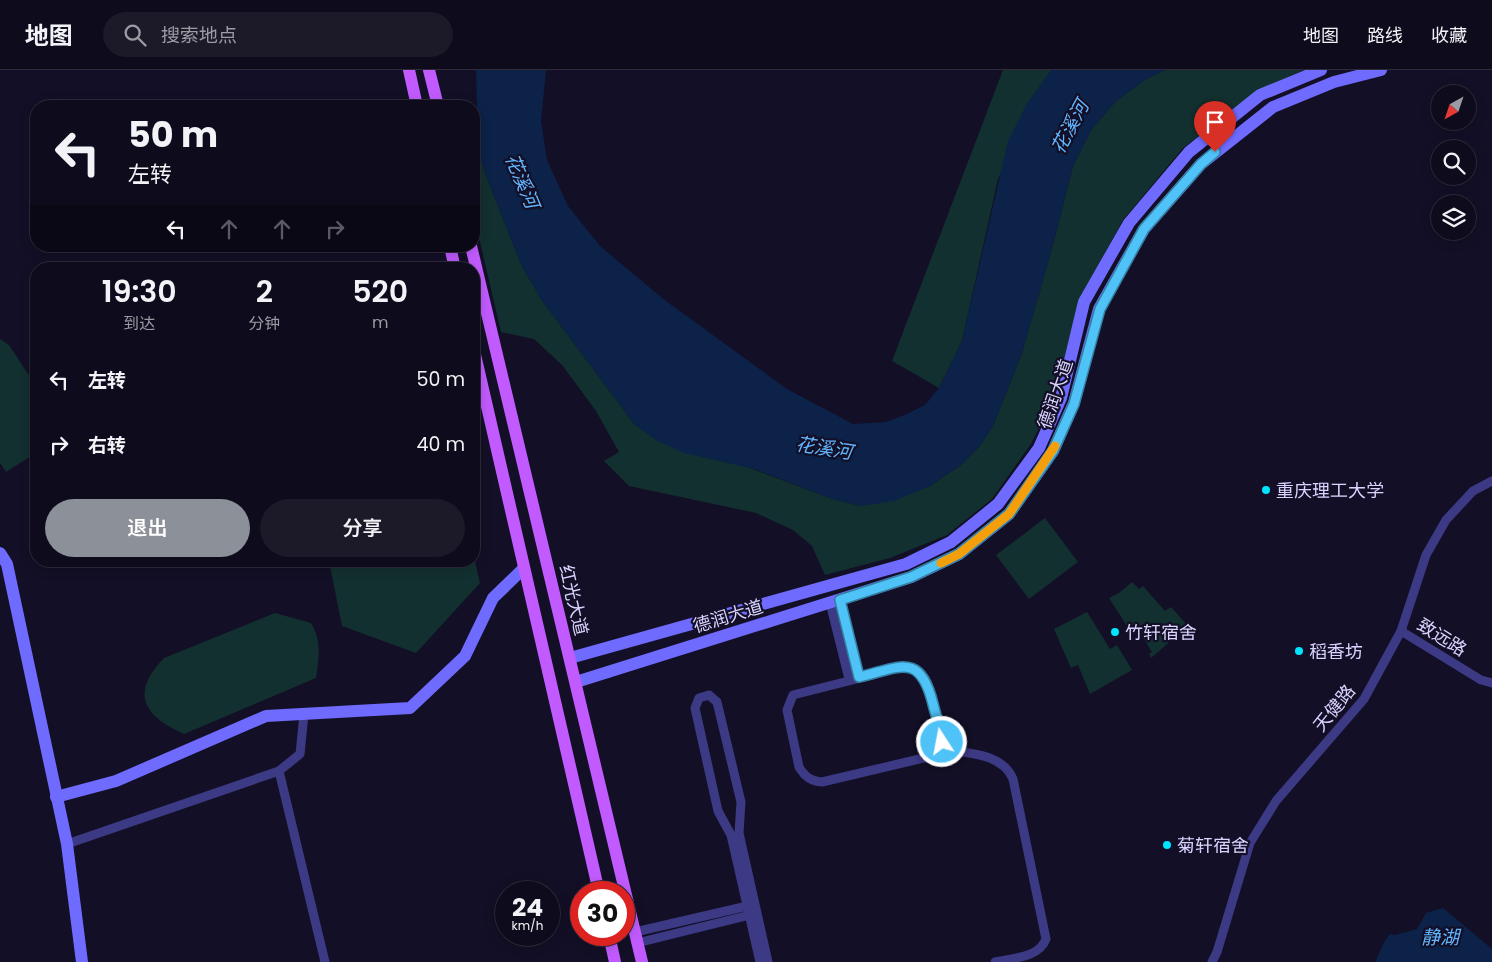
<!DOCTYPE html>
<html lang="zh">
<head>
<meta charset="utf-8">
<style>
  body { margin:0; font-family:Poppins,"Noto Sans SC",sans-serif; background:#1c1929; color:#f1f3f6; height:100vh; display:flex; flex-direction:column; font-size:19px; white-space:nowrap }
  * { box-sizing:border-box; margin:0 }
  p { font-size:16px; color:#9b9ba3 }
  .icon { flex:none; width:28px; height:28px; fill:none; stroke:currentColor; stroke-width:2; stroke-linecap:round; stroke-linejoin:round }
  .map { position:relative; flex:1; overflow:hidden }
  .details { position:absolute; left:30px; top:192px; width:450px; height:305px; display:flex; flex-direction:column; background:#0e0b1c; border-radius:20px; box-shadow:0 2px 12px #0003,0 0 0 1px #2e2b3b }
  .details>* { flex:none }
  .hud { position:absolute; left:30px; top:30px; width:450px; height:152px; border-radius:20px; box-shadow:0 2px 12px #0003,0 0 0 1px #2e2b3b; background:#0e0b1c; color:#f1f3f6; overflow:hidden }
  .needle { width:32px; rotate:220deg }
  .tools { position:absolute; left:1431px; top:15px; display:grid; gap:10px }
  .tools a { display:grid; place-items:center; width:45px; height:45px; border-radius:50%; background:#0e0b1c; box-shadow:0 2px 12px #0003,0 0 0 1px #2e2b3b; font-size:25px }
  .speed { position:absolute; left:495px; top:811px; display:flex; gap:10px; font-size:25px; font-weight:700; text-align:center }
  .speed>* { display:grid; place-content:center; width:65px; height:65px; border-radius:50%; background:#0e0b1c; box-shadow:0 2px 12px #0003,0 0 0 1px #2e2b3b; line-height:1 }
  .speed small { font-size:12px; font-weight:400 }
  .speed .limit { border:8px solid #d22; background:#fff; color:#111 }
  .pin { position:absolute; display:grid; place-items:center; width:42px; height:42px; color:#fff; margin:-51px -21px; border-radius:50% 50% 50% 0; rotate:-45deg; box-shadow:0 0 5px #0007 }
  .pin .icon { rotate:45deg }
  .me { position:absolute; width:55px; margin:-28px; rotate:349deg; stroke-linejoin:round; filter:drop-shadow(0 0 4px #0008) }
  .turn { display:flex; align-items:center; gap:18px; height:105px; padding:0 15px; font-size:22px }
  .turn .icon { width:65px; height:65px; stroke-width:2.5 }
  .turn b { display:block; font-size:35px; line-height:42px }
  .lanes { display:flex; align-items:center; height:48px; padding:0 15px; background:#0003; justify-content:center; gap:25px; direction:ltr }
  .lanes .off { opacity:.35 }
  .eta { display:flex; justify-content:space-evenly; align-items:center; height:85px; text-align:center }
  .eta b { font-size:30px; font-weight:600; line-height:35px }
  .action { display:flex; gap:10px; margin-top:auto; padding:10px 15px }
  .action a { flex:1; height:58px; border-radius:30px; background:#8c9099; color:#fff; font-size:20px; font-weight:600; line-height:58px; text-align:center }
  .action a+a { background:#1c1929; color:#f1f3f6 }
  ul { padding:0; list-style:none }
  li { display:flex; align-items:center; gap:15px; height:65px; padding:0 15px }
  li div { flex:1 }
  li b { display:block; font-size:19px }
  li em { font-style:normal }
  header { display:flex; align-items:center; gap:30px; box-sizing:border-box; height:70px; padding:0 25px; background:#0e0b1c; border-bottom:1px solid #2e2b3b }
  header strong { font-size:24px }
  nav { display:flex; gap:28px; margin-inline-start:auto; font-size:18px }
  .search { width:350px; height:45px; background:#1c1929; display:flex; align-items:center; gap:12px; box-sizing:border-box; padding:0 18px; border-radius:28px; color:#9b9ba3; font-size:19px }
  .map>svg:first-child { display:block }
</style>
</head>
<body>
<header>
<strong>地图</strong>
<div class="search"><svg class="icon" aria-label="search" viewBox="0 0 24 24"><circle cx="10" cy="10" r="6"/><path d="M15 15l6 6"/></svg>搜索地点</div>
<nav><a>地图</a><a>路线</a><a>收藏</a></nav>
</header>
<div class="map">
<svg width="1492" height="892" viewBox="0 0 1492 892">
  <rect width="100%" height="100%" fill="#130f26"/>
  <!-- green -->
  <g fill="#12302f">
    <polygon points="1003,0 1051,0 998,109 962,271 939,318 892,291"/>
    <polygon points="1165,0 1304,0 1257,21 1183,78 1123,150 1079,231 1054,328 1031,374 992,429 947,465 890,488 825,505 812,476 793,460 756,443 629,416 604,391 619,382 596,341 562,295 534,269 501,262 474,146 474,80 478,78 485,103 521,194 541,229 635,355 833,429 861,436 930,416 962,394 979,377 993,356 1022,283 1051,182 1073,96 1091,60 1116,31 1146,9"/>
    <polygon points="0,269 9,275 36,316 36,383 6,402 0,393"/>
    <polygon points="1045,448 1078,492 1029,529 996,485"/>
    <polygon points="474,487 480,513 416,583 342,556 329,491 474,491"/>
    <polygon points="1132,512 1139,519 1143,516 1165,541 1171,537 1188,556 1151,588 1149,584 1152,582 1139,561 1132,564 1109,528 1119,523"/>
    <polygon points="1087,542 1110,579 1117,575 1132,600 1090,624 1078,595 1071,598 1054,559"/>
    <path d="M275,543l36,10c11,18 8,35 5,55l-132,56c-41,-18 -54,-41 -20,-76z"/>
  </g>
  <!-- water -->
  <g fill="#0c2248">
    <polygon points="476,0 546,0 541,51 547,90 568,136 600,176 662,228 787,319 853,354 886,352 907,344 925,335 939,318 962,271 1008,71 1026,35 1051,0 1165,0 1146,9 1116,31 1091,60 1073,96 1051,182 1022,283 993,356 979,377 962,394 930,416 894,431 861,436 833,429 754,399 684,383 656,370 635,355 541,229 521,194 485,103 478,78"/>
    <polygon points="1443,838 1492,879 1492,892 1375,892 1384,872 1390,864 1395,865 1417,859 1426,843"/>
  </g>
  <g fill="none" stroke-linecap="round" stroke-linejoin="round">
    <!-- street -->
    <g stroke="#3d3a85" stroke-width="9">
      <polyline points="840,530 859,607"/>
      <polyline points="830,533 849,609"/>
      <polyline points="1401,561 1481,610 1492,613"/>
      <path d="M904,597c30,3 31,45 37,69 1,11 -4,16 -13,21l-106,25c-11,-1 -17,-5 -23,-15l-12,-57 6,-15z"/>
      <path d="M939,679c25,4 63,3 74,30l33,160c-7,19 -34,19 -51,23"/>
      <polyline points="279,701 300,684 304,644"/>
      <polyline points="67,774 279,701 325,892"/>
      <polyline points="635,862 752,835"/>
      <polyline points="637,873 754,844"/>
      <polyline points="760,892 731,765 718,741 695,638 699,628 709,625 717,632 741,732 739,763 768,892"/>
      <polyline points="1212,892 1217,882 1250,773 1276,731 1364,629 1401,561 1426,485 1446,450 1473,421 1492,411"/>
    </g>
    <!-- secondary -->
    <g stroke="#6f6bff" stroke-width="12">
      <polyline points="0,483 7,494 67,774 82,892"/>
      <polyline points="570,588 906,494 951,472 998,434 1039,378 1061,328 1084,232 1129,153 1189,82 1260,25 1321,0"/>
      <polyline points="576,612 911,507 959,484 1009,444 1053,381 1074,333 1099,239 1144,159 1201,94 1273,37 1334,12 1381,0"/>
      <polyline points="56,727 116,711 266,646 410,638 465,586 493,528 524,498"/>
    </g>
    <!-- primary -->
    <g stroke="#c25bff" stroke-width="12">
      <polyline points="409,0 417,36"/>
      <polyline points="429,0 438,36"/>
      <polyline points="450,176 455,199"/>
      <polyline points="471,176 642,892"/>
      <polyline points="474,280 599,822"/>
      <polyline points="609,865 615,892"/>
    </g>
  </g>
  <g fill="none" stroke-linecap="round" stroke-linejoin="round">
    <!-- route casing -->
    <g stroke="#337fa1" stroke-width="12">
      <path id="route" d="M942,672c0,-12 -6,-25 -9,-38 -13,-52 -32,-37 -74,-27l-19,-77 71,-23 48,-23 50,-40 44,-63 21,-47 26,-95 44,-80 57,-65 14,-12"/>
    </g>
    <!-- route -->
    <use href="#route" stroke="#4fc3f7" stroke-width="9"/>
    <!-- slow -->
    <polyline stroke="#f59e0b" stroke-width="9" points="941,493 959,484 1009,444 1055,376"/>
  </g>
  <!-- markers -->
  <g fill="#00e5ff" stroke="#130f26" stroke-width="2">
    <circle cx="1266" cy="420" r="5"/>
    <circle cx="1115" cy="562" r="5"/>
    <circle cx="1299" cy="581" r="5"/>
    <circle cx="1167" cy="775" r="5"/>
  </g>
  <g text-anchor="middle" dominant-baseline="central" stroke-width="4.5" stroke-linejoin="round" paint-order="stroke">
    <!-- street labels -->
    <g font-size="18" fill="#d9d4ff" stroke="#130f26">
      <text transform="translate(1055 324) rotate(-71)">德润大道</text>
      <text transform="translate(574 530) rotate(77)">红光大道</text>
      <text transform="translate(728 546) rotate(-17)">德润大道</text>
      <text transform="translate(1442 567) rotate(32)">致远路</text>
      <text transform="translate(1334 638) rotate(-51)">天健路</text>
    </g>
    <!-- poi labels -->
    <g font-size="18" fill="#d9d4ff" stroke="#130f26" text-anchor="start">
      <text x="1276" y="420">重庆理工大学</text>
      <text x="1125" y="562">竹轩宿舍</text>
      <text x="1309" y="581">稻香坊</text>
      <text x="1177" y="775">菊轩宿舍</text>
    </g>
    <!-- water labels -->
    <g font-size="19" font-style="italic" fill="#62b6ff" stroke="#130f26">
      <text transform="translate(1070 57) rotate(-62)">花溪河</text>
      <text transform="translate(522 111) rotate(67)">花溪河</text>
      <text transform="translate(824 378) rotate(9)">花溪河</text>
      <text x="1440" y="867">静湖</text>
    </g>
  </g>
</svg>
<div class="tools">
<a><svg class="needle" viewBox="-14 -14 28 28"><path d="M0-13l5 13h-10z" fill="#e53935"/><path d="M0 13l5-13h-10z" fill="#9b9ba3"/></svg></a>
<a><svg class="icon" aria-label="search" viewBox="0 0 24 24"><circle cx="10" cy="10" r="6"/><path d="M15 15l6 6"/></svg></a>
<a><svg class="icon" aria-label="layers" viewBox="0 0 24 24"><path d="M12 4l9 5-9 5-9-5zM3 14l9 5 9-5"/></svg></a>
</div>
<div class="speed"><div>24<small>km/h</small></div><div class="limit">30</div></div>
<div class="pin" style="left:1215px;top:82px;background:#d93025"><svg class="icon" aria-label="arrive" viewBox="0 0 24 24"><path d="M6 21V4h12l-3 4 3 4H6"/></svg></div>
<svg class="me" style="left:942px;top:672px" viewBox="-20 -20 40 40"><circle r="17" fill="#4fc3f7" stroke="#fff" stroke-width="3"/><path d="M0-11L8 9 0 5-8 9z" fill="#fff"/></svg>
<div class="hud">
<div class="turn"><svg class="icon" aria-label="left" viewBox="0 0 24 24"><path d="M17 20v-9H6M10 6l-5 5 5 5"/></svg><div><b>50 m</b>左转</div></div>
<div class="lanes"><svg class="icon" aria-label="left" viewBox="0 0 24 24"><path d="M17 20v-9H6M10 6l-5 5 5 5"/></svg><svg class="icon off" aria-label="ahead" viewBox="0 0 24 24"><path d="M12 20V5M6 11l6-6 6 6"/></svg><svg class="icon off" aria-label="ahead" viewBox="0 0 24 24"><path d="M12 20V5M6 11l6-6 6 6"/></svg><svg class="icon off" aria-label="right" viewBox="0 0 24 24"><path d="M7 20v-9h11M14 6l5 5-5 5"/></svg></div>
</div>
<section class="details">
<div class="eta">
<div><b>19:30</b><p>到达</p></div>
<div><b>2</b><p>分钟</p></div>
<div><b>520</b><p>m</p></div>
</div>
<ul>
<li><svg class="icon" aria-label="left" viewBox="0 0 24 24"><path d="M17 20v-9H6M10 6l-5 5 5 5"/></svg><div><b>左转</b></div><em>50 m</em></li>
<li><svg class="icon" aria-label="right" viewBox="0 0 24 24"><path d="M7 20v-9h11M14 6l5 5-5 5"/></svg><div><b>右转</b></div><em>40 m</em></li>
</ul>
<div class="action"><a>退出</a><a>分享</a></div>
</section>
</div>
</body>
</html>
